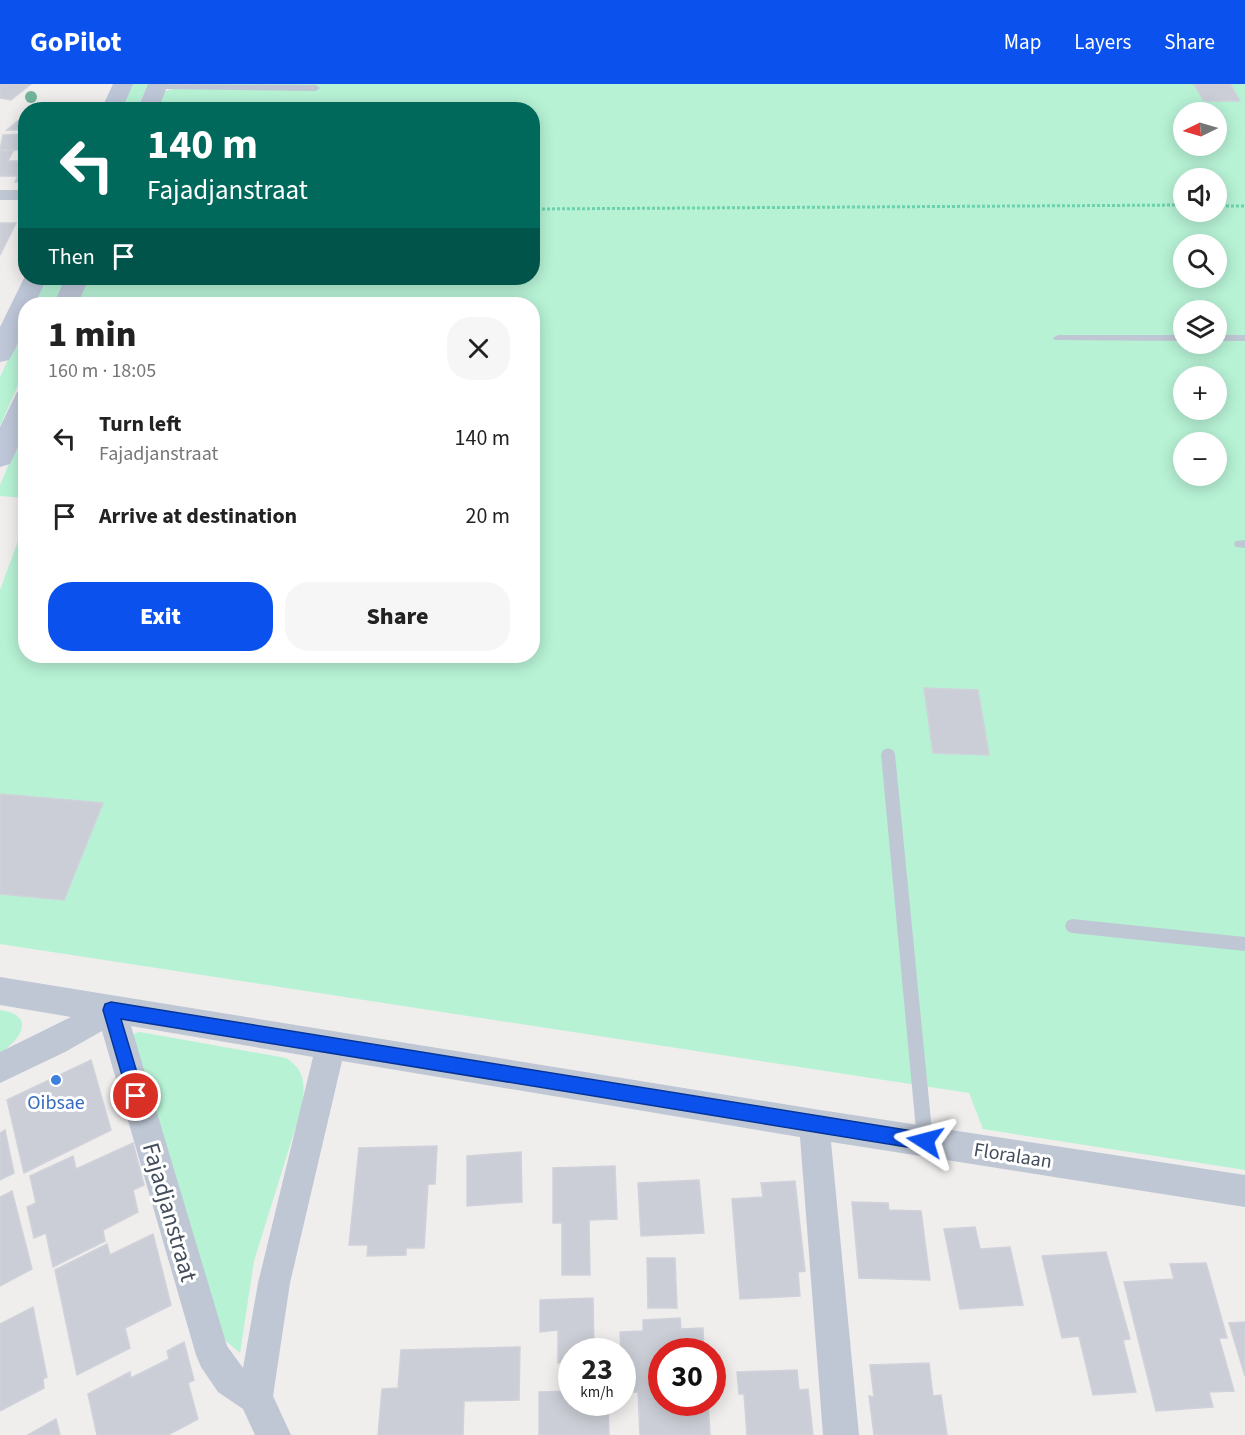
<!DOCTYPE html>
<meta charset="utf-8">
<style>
body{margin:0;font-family:"Source Sans 3",sans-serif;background:#f6f6f6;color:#222;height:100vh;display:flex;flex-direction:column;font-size:22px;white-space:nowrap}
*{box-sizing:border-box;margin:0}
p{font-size:20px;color:#767676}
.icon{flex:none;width:33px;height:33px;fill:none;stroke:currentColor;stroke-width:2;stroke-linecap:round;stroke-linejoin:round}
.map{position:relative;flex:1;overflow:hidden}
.sheet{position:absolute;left:18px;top:213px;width:522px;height:366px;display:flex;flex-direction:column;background:#fff;border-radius:24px;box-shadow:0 3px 15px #0003}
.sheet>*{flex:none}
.guide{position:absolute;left:18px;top:18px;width:522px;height:183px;border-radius:24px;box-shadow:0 3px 15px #0003;background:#00695c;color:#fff;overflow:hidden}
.needle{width:39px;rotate:265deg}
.fabs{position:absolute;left:1173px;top:18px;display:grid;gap:12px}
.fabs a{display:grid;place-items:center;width:54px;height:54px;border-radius:50%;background:#fff;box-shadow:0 3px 15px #0003;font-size:30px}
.speed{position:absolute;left:558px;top:1254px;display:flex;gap:12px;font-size:30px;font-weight:700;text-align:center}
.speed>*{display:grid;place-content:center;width:78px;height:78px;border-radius:50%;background:#fff;box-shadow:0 3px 15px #0003;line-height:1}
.speed small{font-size:15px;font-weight:400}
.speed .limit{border:9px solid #d22;background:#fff;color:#111}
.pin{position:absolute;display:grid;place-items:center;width:51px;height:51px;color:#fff;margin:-26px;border:3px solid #fff;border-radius:50%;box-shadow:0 2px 6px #0007}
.me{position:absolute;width:66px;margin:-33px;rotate:279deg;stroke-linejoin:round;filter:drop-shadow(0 0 4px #0008)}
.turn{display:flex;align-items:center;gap:21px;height:126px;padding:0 30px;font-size:27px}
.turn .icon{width:78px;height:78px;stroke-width:2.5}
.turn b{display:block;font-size:42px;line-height:51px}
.then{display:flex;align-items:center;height:57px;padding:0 30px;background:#0003;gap:12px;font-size:22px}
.round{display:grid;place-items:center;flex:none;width:63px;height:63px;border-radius:24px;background:#f6f6f6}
.summary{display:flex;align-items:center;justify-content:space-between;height:102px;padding:0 30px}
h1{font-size:36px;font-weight:800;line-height:45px}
.button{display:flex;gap:12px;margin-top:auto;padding:12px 30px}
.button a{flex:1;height:69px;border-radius:24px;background:#0a51ed;color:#fff;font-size:24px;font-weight:800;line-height:69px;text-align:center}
.button a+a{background:#f6f6f6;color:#222}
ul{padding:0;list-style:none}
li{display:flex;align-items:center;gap:18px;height:78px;padding:0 30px}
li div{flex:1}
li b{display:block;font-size:22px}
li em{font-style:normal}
header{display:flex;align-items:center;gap:36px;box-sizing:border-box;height:84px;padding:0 30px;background:#0a51ed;color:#fff}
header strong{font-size:28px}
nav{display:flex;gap:33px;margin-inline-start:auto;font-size:21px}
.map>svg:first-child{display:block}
</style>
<header>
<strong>GoPilot</strong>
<nav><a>Map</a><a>Layers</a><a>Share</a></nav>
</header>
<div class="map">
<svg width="1245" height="1351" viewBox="0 0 1245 1351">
<rect width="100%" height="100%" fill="#f0eded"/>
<!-- green -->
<g fill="#b7f2d5" fill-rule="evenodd">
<polygon points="131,0 148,0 137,25 120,26"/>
<path d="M191,0H1245V1086L983,1045L969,1009L0,860V506L25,438L26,572H532V220H78L89,194H532V26L156,25L163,8L177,4H189ZM1184,28H1216V62H1184ZM1184,94H1216V128H1184ZM1184,160H1216V194H1184ZM1184,226H1216V260H1184ZM1184,292H1216V326H1184ZM1184,358H1216V392H1184Z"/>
<polygon points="47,194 67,194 55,220 35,220"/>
<polygon points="25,240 25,285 0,342 0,293"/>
<polygon points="25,342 25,414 0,412 0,401"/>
<path d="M0,926C36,931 22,955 0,969Z"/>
<path d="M140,948L286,974C307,987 305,1004 301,1026L254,1177L240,1269L220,1252L132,950Z"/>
</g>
<!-- building -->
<g fill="#cbced6" stroke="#d0d2da" stroke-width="1.5">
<polygon points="0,0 31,0 11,16 0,14"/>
<polygon points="1194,0 1230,0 1240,17 1204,17"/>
<polygon points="26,30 26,46 7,46"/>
<polygon points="26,50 26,72 20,72 23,66 0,66 3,51"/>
<polygon points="0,67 13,67 8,77 26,77 26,98 15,98 18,92 0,92"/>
<polygon points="0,139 16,139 0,171"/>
<polygon points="924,604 978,606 989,671 933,669"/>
<polygon points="0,710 103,719 64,816 0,810"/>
<polygon points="91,976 111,1046 24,1089 7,1016"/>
<polygon points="5,1046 14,1089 0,1096 0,1049"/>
<polygon points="133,1059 144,1101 133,1106 138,1128 103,1146 105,1157 53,1183 46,1149 34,1154 27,1123 36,1119 30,1092 73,1072 76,1085"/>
<polygon points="437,1062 435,1100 428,1100 424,1164 406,1164 406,1171 367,1172 368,1161 349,1161 359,1064"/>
<polygon points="521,1068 522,1118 467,1122 467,1072"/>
<polygon points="615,1082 617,1135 589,1136 590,1191 562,1191 562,1139 553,1139 553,1084"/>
<polygon points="699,1096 704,1149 641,1152 638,1099"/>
<polygon points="795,1097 805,1187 798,1188 800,1212 740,1215 732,1115 763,1113 761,1099"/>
<polygon points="12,1107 32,1185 0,1202 0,1113"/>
<polygon points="852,1118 888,1119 889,1126 921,1127 930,1196 859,1194"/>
<polygon points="975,1143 980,1165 1010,1163 1023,1221 960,1225 944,1145"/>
<polygon points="153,1150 171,1221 125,1244 130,1264 77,1291 55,1186 107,1160 110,1171"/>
<polygon points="1106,1168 1130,1255 1123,1256 1136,1308 1093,1311 1079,1252 1062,1254 1042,1172"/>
<polygon points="647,1174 675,1174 677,1224 648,1224"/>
<polygon points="1206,1179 1227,1254 1219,1254 1234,1307 1209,1308 1213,1323 1156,1327 1124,1198 1174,1195 1170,1180"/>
<polygon points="593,1214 594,1268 572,1268 572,1278 558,1279 558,1246 540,1248 540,1216"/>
<polygon points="33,1223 47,1293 43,1295 44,1304 0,1327 0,1240"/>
<polygon points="680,1234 681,1245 703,1244 704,1268 662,1268 662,1318 708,1318 710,1351 640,1351 638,1308 633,1308 632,1296 622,1296 620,1248 643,1247 643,1236"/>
<polygon points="1245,1238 1245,1292 1229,1239"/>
<polygon points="184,1258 194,1296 188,1299 198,1335 168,1351 97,1351 88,1310 130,1288 131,1294 169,1275 167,1267"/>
<polygon points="520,1263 519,1316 464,1317 463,1351 378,1351 382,1305 398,1304 401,1266"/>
<polygon points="929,1279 933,1312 941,1311 947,1351 874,1351 869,1312 874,1313 870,1281"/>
<polygon points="797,1286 799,1306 808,1305 813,1351 747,1351 744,1310 739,1310 737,1288"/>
<polygon points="572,1307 572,1318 608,1318 609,1351 539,1351 539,1308"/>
<polygon points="56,1335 60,1351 28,1351"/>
</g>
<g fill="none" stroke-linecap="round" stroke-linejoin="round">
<!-- path -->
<g stroke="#6cd3ad" stroke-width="3" stroke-dasharray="3 2" stroke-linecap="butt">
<polyline points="1216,122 1245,122"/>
<polyline points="532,125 1184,121"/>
</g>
<!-- lane -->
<g fill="#bfc7d4" fill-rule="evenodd">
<polygon points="155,0 316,1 320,4 316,7 157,5 153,2"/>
<polygon points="1058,251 1184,251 1184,257 1054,256 1053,254"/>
<rect x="1216" y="251" width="29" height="6"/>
<polygon points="1245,456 1245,464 1236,463 1234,460 1236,457"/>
<polygon points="888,664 893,666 895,670 933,1057 931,1063 925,1065 919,1063 917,1057 881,670 883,666"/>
<polygon points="1072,835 1245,853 1245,867 1072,849 1067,847 1065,842 1067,837"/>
</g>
<!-- street -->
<g fill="#bfc7d4" fill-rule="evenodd">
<rect x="0" y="106" width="26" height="10"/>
<path d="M0,893L814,1025L1245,1091V1123L831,1058L859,1351H823L800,1053L342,977L290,1199L273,1312L291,1351H255L243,1325L218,1308L201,1283L196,1271L102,947L65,968L0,999V968L71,933L0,921ZM131,942L313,973L258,1199L243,1284L227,1262Z"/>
</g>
<!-- secondary -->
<g fill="#bec7d8" fill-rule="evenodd">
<polygon points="113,0 133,0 122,26 101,26"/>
<polygon points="148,0 168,0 158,26 137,26"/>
<path d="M26,190V194H47L35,220H26C26,242 20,258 9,276L0,278V243Z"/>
<polygon points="65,194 89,194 78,220 54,220"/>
<polygon points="26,305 26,346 10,380 0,383 0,343 17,308"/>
</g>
</g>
<!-- trees -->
<circle fill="#74b39b" cx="31" cy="13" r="6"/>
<!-- route -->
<polygon fill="#0a51ed" stroke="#06359a" stroke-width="1.5" points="111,918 925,1049 930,1051 933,1057 930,1063 925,1066 121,935 144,1012 142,1018 136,1020 130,1018 128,1012 103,926 105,920"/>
<!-- markers -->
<circle fill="#3f7fe0" stroke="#fff" stroke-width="2" cx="56" cy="996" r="6"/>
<g text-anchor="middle" stroke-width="6" stroke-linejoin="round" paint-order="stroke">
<!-- shop labels -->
<g font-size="20" fill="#366cbe" stroke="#fff">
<text x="56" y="1025">Oibsae</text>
</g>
<!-- street labels -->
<g font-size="20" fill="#444e5c" stroke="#fff">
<text transform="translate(1013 1071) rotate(9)" y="7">Floralaan</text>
</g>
<!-- near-street labels -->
<g font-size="24" fill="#444e5c" stroke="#fff">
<text transform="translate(170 1128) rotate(74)" y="8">Fajadjanstraat</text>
</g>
</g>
</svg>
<div class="fabs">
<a><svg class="needle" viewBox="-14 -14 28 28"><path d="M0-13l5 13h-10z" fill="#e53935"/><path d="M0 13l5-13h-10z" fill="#767676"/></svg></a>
<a><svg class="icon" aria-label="sound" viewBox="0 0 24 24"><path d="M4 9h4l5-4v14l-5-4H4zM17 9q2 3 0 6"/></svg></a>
<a><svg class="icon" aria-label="search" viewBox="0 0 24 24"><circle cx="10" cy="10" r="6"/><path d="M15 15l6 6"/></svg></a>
<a><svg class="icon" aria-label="layers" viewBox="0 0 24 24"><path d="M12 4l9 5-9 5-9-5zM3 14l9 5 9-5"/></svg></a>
<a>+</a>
<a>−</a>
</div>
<div class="speed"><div>23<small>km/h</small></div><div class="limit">30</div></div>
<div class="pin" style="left:136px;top:1012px;background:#d93025"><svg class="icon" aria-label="arrive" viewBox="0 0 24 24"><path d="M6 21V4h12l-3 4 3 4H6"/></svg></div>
<svg class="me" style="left:925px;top:1057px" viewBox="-20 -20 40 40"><path d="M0-17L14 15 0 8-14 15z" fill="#0a51ed" stroke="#fff" stroke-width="4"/></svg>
<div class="guide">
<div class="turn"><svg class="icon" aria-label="left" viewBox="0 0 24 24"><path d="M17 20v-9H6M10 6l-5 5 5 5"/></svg><div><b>140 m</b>Fajadjanstraat</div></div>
<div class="then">Then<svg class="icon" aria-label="arrive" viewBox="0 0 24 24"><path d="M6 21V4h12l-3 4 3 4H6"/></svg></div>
</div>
<section class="sheet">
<div class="summary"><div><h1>1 min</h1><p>160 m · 18:05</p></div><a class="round"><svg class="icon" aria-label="close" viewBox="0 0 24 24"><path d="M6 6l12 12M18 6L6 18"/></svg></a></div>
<ul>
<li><svg class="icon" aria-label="left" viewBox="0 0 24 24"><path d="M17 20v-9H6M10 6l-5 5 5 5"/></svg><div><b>Turn left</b><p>Fajadjanstraat</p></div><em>140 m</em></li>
<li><svg class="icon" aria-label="arrive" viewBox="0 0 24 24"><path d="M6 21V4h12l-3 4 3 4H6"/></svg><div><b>Arrive at destination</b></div><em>20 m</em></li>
</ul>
<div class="button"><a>Exit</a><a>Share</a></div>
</section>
</div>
